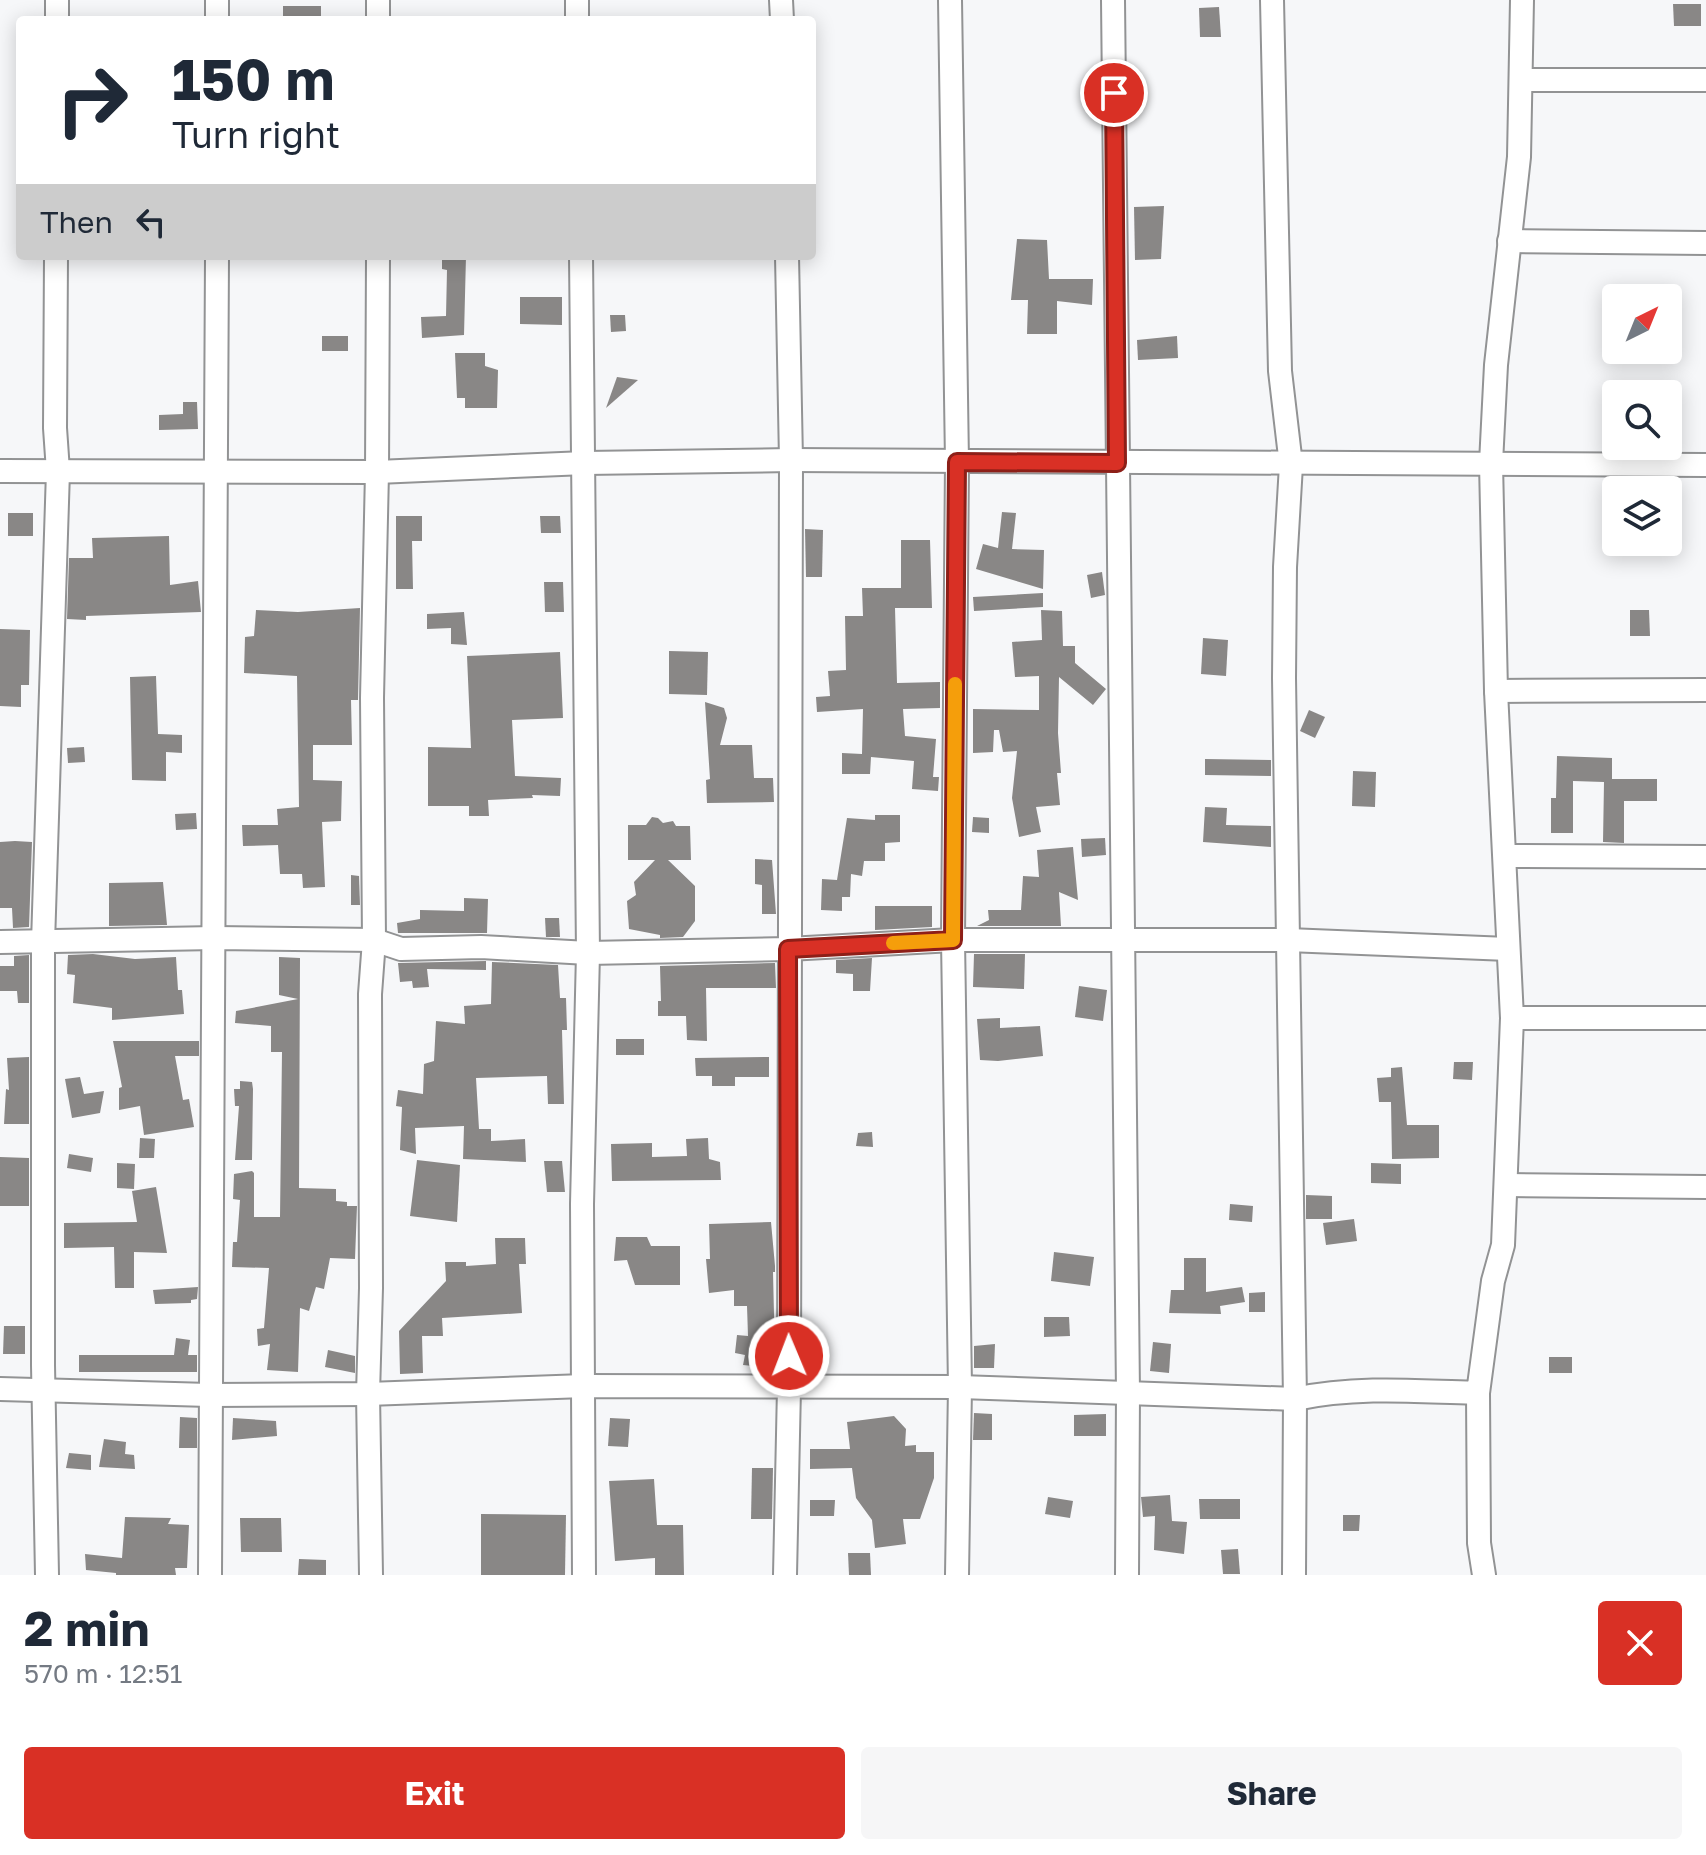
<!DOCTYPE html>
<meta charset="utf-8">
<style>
body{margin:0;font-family:"Golos Text",sans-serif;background:#f6f6f7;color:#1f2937;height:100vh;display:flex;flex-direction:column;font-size:30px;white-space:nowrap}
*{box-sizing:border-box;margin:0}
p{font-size:26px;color:#747a83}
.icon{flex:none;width:44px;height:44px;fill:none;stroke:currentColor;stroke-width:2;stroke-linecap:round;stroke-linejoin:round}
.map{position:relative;height:1575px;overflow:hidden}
.details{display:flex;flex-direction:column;background:#fff;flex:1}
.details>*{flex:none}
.hud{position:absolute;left:16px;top:16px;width:800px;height:244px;border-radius:8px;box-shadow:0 4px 20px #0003;background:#fff;color:#1f2937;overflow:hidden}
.needle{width:52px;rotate:43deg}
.tools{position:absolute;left:1602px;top:284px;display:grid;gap:16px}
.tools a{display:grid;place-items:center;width:80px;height:80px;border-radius:8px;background:#fff;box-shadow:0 4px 20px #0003;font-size:40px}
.pin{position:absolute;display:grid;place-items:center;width:68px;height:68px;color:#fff;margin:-34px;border:4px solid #fff;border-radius:50%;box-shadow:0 2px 8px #0007}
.me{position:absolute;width:88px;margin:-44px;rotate:359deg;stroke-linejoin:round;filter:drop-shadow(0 0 6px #0008)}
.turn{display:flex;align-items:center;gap:28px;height:168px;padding:0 24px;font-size:36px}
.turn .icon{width:104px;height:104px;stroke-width:2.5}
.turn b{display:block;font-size:56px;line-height:68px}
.then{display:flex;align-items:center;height:76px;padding:0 24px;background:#0003;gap:16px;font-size:30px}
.round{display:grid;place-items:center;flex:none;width:84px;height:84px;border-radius:8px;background:#f6f6f7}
.head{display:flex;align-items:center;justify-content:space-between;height:136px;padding:0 24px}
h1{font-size:48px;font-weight:700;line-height:60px}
.button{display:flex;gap:16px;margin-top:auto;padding:16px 24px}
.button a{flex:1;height:92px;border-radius:8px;background:#d93025;color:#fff;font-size:32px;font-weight:700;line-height:92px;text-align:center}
.button a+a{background:#f6f6f7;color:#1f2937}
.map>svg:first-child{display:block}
</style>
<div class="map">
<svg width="1706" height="1575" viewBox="0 0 1706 1575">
<rect width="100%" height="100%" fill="#f6f7f9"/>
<!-- building -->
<g fill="#898786">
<polygon points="1673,4 1701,4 1701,26 1674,26"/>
<rect x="283" y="6" width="38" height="14"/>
<polygon points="1219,7 1221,37 1200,37 1199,8"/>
<polygon points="1164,206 1161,259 1135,260 1134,207"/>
<polygon points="1017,239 1047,240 1049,279 1093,279 1092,305 1057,301 1057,334 1027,334 1028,300 1011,300"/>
<polygon points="442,256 466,256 464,335 422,338 421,317 446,316 447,270 442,269"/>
<polygon points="520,297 562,297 562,325 520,324"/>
<polygon points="610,315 625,315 626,331 611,332"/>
<rect x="322" y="336" width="26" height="15"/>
<polygon points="1177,336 1178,358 1138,360 1137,340"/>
<polygon points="455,353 485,353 485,366 498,370 497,408 465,408 465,398 457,398"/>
<polygon points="617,377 638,380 606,408"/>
<polygon points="183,402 197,402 198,429 159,430 159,415 183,414"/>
<polygon points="1002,512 1016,513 1012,549 1044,550 1043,589 976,569 983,544 998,548"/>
<rect x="8" y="513" width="25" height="23"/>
<polygon points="396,516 422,516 422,541 412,541 413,589 396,589"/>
<polygon points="540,516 560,516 561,533 541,533"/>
<polygon points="805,529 823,530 822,577 806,577"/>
<polygon points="169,536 170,585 198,581 201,612 86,616 86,620 67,619 69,558 93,558 92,538"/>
<polygon points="901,540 930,540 932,608 895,608 897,683 940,682 940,708 903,709 905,736 936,739 933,777 939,777 938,791 912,789 914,761 871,757 870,774 842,774 842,753 862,754 863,709 817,712 816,697 830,696 828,671 846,670 845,616 863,616 862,588 901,588"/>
<polygon points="1102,572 1105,595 1091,598 1087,575"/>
<polygon points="544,582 563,582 564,612 545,612"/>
<polygon points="1043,593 1043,607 974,611 973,597"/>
<polygon points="360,608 358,700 351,700 352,745 313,745 313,780 342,781 341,821 322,822 325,887 303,888 302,874 280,874 278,845 243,846 242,825 278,825 277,809 299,807 297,676 244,673 245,637 254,636 256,610 298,612"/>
<polygon points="1041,610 1062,611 1063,646 1075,646 1075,663 1106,689 1093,705 1059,677 1058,733 1061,773 1057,773 1060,805 1036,807 1041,832 1019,837 1012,798 1017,751 1003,752 999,730 994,730 993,752 973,753 973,709 1039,710 1039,676 1015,677 1012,642 1042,640"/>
<polygon points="1630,610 1649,610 1650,636 1630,636"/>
<polygon points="464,612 467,645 451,644 451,628 427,629 427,614"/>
<polygon points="0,629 30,630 29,685 21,685 21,707 0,706"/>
<polygon points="1203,638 1228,640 1226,676 1201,674"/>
<polygon points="669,651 708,652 707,695 669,694"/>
<polygon points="560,652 563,718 512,720 515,776 561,778 560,796 532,795 533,798 488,800 489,816 469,816 469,806 428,806 428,747 471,748 467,656"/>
<polygon points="156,676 158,734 182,735 182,753 166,752 166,781 132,780 130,677"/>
<polygon points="705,702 724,708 727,718 720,745 752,745 754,778 773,778 774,802 707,803 706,780 710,779"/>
<polygon points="1309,710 1325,717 1315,738 1300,731"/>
<polygon points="84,747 85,762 68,763 67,748"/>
<polygon points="1557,756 1612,758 1612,779 1657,779 1657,801 1624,801 1624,843 1603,842 1604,782 1573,781 1573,833 1551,833 1551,798 1556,798"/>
<polygon points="1205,759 1271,760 1271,776 1205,775"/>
<polygon points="1353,771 1376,772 1375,807 1352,806"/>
<polygon points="1205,807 1227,808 1226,825 1271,826 1271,847 1203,842"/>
<polygon points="196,813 197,829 176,830 175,814"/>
<polygon points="875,815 900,815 900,842 885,843 885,861 864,861 862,876 851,874 850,897 842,897 842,911 821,910 822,879 837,880 847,818 875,820"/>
<polygon points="652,817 658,818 663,823 673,821 676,826 690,826 691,860 668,860 695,886 695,921 683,937 660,938 660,935 629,929 627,901 636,895 634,882 655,860 628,860 628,825 646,825"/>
<polygon points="973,817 989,818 989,833 972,832"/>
<polygon points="1105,838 1106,855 1082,857 1081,839"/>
<polygon points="15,841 32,842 29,927 13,928 12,908 0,908 0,842"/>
<polygon points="1073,847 1078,900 1059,892 1061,926 977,926 989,920 988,910 1021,910 1023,876 1039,877 1037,850"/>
<polygon points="755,859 772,860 776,914 762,914 762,885 755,884"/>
<polygon points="351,875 359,876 360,905 351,905"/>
<polygon points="163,882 167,925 109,926 109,883"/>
<polygon points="464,898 488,899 487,933 398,933 397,923 420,919 420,910 464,911"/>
<polygon points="875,906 932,906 932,927 875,930"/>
<polygon points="545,918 559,918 560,937 546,937"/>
<polygon points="93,954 135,959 176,957 178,990 182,990 184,1014 112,1020 112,1008 73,1003 75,975 67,974 68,955"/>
<polygon points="974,954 1025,954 1024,989 973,987"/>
<polygon points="29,955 29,1003 18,1003 17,991 0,991 0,966 14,966 14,956"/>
<polygon points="279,957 300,958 299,1188 336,1189 336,1201 347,1202 347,1206 357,1206 355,1259 330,1258 324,1289 316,1287 309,1311 300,1308 298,1372 267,1370 270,1344 258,1346 257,1329 264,1328 269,1268 232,1267 233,1242 237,1242 240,1200 233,1199 234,1174 252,1171 254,1173 254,1217 280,1217 282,1052 271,1052 271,1026 235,1023 236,1011 298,999 279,995"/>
<polygon points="872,958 870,991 853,991 853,974 836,973 836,960"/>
<polygon points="486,961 486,970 427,969 429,987 413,988 412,981 400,982 398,963"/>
<polygon points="492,962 558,965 560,998 566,998 567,1030 562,1030 564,1104 548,1104 547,1076 476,1078 479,1129 491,1129 491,1141 525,1139 526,1162 463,1159 464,1126 415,1128 416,1154 400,1150 402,1107 396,1106 398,1090 423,1094 424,1064 434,1061 436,1021 465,1024 464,1006 491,1004"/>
<polygon points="775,963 776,988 706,988 707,1041 687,1040 686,1016 658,1016 658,1001 661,1001 660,966"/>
<polygon points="1079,986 1107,990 1103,1021 1075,1017"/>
<polygon points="1000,1018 1000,1028 1040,1026 1043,1056 998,1061 980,1060 977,1019"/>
<rect x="616" y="1039" width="28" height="16"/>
<polygon points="113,1041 199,1041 199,1056 175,1056 183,1100 189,1099 194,1127 144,1135 140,1106 119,1110 119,1088 122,1087"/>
<polygon points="29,1057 29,1124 4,1124 6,1089 9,1090 7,1058"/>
<polygon points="769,1057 769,1077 735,1077 735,1086 712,1086 712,1076 696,1076 695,1058"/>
<polygon points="1454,1062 1473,1062 1472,1080 1453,1079"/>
<polygon points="1402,1067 1407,1125 1439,1125 1439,1158 1392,1159 1391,1102 1379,1102 1377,1078 1391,1077 1391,1068"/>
<polygon points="80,1077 84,1094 104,1091 100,1113 72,1118 65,1079"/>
<polygon points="240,1081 252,1082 253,1089 252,1160 235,1160 239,1106 235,1106 234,1089 240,1089"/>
<polygon points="872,1132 873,1147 856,1146 858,1133"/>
<polygon points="140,1138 155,1139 154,1158 139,1158"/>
<polygon points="708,1138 709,1159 720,1162 721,1180 612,1181 611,1144 652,1143 652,1157 687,1156 686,1139"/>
<polygon points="69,1154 93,1158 91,1172 67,1168"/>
<polygon points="0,1157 29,1158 29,1206 0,1206"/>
<polygon points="417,1160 460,1165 457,1222 410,1216"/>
<polygon points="544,1161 562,1161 565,1192 547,1192"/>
<polygon points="117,1163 135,1164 134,1189 117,1188"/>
<polygon points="1371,1163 1401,1164 1401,1184 1371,1183"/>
<polygon points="156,1187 167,1253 134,1252 134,1288 115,1288 114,1247 64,1248 64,1223 137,1222 132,1191"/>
<polygon points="1306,1195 1332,1196 1332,1219 1306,1219"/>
<polygon points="1230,1204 1253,1206 1252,1222 1229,1220"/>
<polygon points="1354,1219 1357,1241 1326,1245 1323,1223"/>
<polygon points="771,1222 775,1266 775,1272 773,1272 775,1358 763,1367 743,1365 745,1355 735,1353 737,1335 748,1336 747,1306 734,1306 734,1290 709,1293 706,1259 710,1259 709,1224"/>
<polygon points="616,1237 647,1237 651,1246 680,1246 680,1285 635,1285 627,1260 614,1261"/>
<polygon points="495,1238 525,1238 526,1264 519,1264 522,1313 442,1318 443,1336 422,1336 423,1373 400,1374 399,1331 446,1281 445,1262 466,1262 466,1266 496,1264"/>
<polygon points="1054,1252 1094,1257 1090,1286 1051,1281"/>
<polygon points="1184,1258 1206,1258 1206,1292 1242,1287 1245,1302 1220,1306 1221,1314 1169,1313 1171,1290 1184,1290"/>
<polygon points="198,1287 197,1299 191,1300 191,1303 155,1304 153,1290"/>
<polygon points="1265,1292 1265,1312 1249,1312 1249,1293"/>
<polygon points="1044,1317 1069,1317 1070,1336 1044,1337"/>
<polygon points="4,1326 25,1326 25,1354 3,1354"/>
<polygon points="176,1338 190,1340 188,1355 197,1355 197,1372 79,1372 79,1355 174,1355"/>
<polygon points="1153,1342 1171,1344 1169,1373 1150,1371"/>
<polygon points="995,1344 994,1368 974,1368 974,1346"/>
<polygon points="328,1350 355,1356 355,1373 325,1367"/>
<rect x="1549" y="1357" width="23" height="16"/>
<polygon points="974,1413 992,1414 992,1440 973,1440"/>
<polygon points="1106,1414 1106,1436 1074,1436 1074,1415"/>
<polygon points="894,1416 906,1429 905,1446 916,1445 916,1452 934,1452 934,1478 920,1519 903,1519 906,1544 875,1548 872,1520 856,1498 852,1468 810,1469 810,1449 850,1449 847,1422"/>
<polygon points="180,1417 197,1418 197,1448 179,1448"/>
<polygon points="233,1418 276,1421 277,1436 232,1440"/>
<polygon points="610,1418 630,1419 628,1447 608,1446"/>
<polygon points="104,1439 126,1442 125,1454 134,1455 135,1469 99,1467"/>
<polygon points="69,1453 91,1455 91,1470 66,1468"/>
<polygon points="752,1468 773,1468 772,1519 751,1519"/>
<polygon points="654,1479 657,1525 683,1525 684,1575 655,1575 655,1558 615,1561 609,1481"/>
<polygon points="1170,1495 1172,1521 1187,1522 1184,1554 1154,1550 1155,1516 1143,1517 1141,1497"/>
<polygon points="1048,1497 1073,1501 1070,1518 1045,1514"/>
<polygon points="1199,1499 1240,1499 1240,1519 1200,1519"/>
<polygon points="810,1500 835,1500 834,1516 810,1516"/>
<polygon points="481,1514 566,1515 565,1575 481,1575"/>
<polygon points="1343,1515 1360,1515 1359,1531 1343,1531"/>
<polygon points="125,1517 171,1518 168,1524 189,1525 187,1568 175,1568 176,1575 116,1575 116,1573 86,1570 85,1554 122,1558"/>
<polygon points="240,1518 281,1518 282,1552 241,1552"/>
<polygon points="1238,1549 1240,1574 1223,1574 1221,1550"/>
<polygon points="848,1553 870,1553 871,1575 849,1575"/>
<polygon points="299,1559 326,1560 326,1575 298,1575"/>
</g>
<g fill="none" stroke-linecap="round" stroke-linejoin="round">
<defs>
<g id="minor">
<polyline points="577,0 577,20"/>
<polyline points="781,0 782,20"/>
<polyline points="950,0 957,462 953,940 960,1387 957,1575"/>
<polyline points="1113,0 1128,1393 1127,1575"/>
<polyline points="1272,0 1280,371 1291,465 1285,567 1284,678 1295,1399 1294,1575"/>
<polyline points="57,20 57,0"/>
<polyline points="217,20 217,0"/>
<polyline points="378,20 378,0"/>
<polyline points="1521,80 1706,80"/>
<polyline points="1509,241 1706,243"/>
<polyline points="581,256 588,953 582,1204 584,1575"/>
<polyline points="0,471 377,472 585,463 791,460 1706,465"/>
<polyline points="1496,691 1706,690"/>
<polyline points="1506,856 1706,857"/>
<polyline points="0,942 215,938 374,940 401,949 481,947 588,953 788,949 953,940 1288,940 1508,949"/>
<polyline points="1512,1018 1706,1018"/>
<polyline points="1507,1185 1706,1187"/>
<path d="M0,1389L209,1395L368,1394L584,1386L960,1387L1295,1399C1356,1386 1416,1391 1478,1393L1493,1281L1503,1245L1512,1018L1496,691L1491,463L1496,365L1519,157L1522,0"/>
<polyline points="1478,1393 1479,1543 1484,1575"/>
<polyline points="47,1575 43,1365 43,943 58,471 55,428 56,256"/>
<polyline points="210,1575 217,256"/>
<polyline points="371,1575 368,1394 371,1288 370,994 374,940 372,698 377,472 378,256"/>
<polyline points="785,1575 789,1388 791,460 787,256"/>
</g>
</defs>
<!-- minor casing -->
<use href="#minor" stroke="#929394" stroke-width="26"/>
<!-- minor -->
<use href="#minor" stroke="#fff" stroke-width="22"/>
</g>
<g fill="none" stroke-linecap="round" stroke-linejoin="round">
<defs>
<polyline id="route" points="789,1356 788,949 953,940 957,462 1117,463 1114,93"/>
</defs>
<!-- route casing -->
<use href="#route" stroke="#8d1f18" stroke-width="20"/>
<!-- route -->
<use href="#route" stroke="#d93025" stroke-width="14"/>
<!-- slow -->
<polyline stroke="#f59e0b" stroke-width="14" points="893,943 953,940 955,684"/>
</g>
</svg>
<div class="tools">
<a><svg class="needle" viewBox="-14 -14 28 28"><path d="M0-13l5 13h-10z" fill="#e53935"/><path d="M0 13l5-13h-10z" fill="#747a83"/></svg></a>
<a><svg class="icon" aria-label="search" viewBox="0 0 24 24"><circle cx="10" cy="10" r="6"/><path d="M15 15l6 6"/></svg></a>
<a><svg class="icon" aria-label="layers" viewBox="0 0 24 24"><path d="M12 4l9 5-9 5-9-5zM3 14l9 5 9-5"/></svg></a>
</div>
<div class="pin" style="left:1114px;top:93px;background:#d93025"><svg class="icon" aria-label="arrive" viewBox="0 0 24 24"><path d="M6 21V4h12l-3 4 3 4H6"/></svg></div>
<svg class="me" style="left:789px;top:1356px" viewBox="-20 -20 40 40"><circle r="17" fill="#d93025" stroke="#fff" stroke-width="3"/><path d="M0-11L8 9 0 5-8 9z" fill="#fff"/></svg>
<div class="hud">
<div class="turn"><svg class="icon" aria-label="right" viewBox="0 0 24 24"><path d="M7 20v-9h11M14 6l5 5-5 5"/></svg><div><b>150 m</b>Turn right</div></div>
<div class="then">Then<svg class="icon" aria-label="left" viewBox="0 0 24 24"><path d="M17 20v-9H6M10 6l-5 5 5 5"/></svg></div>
</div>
</div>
<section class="details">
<div class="head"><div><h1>2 min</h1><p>570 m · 12:51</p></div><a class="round" style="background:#d93025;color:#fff"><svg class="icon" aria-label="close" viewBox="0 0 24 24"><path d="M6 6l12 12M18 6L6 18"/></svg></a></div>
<div class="button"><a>Exit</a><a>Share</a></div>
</section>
